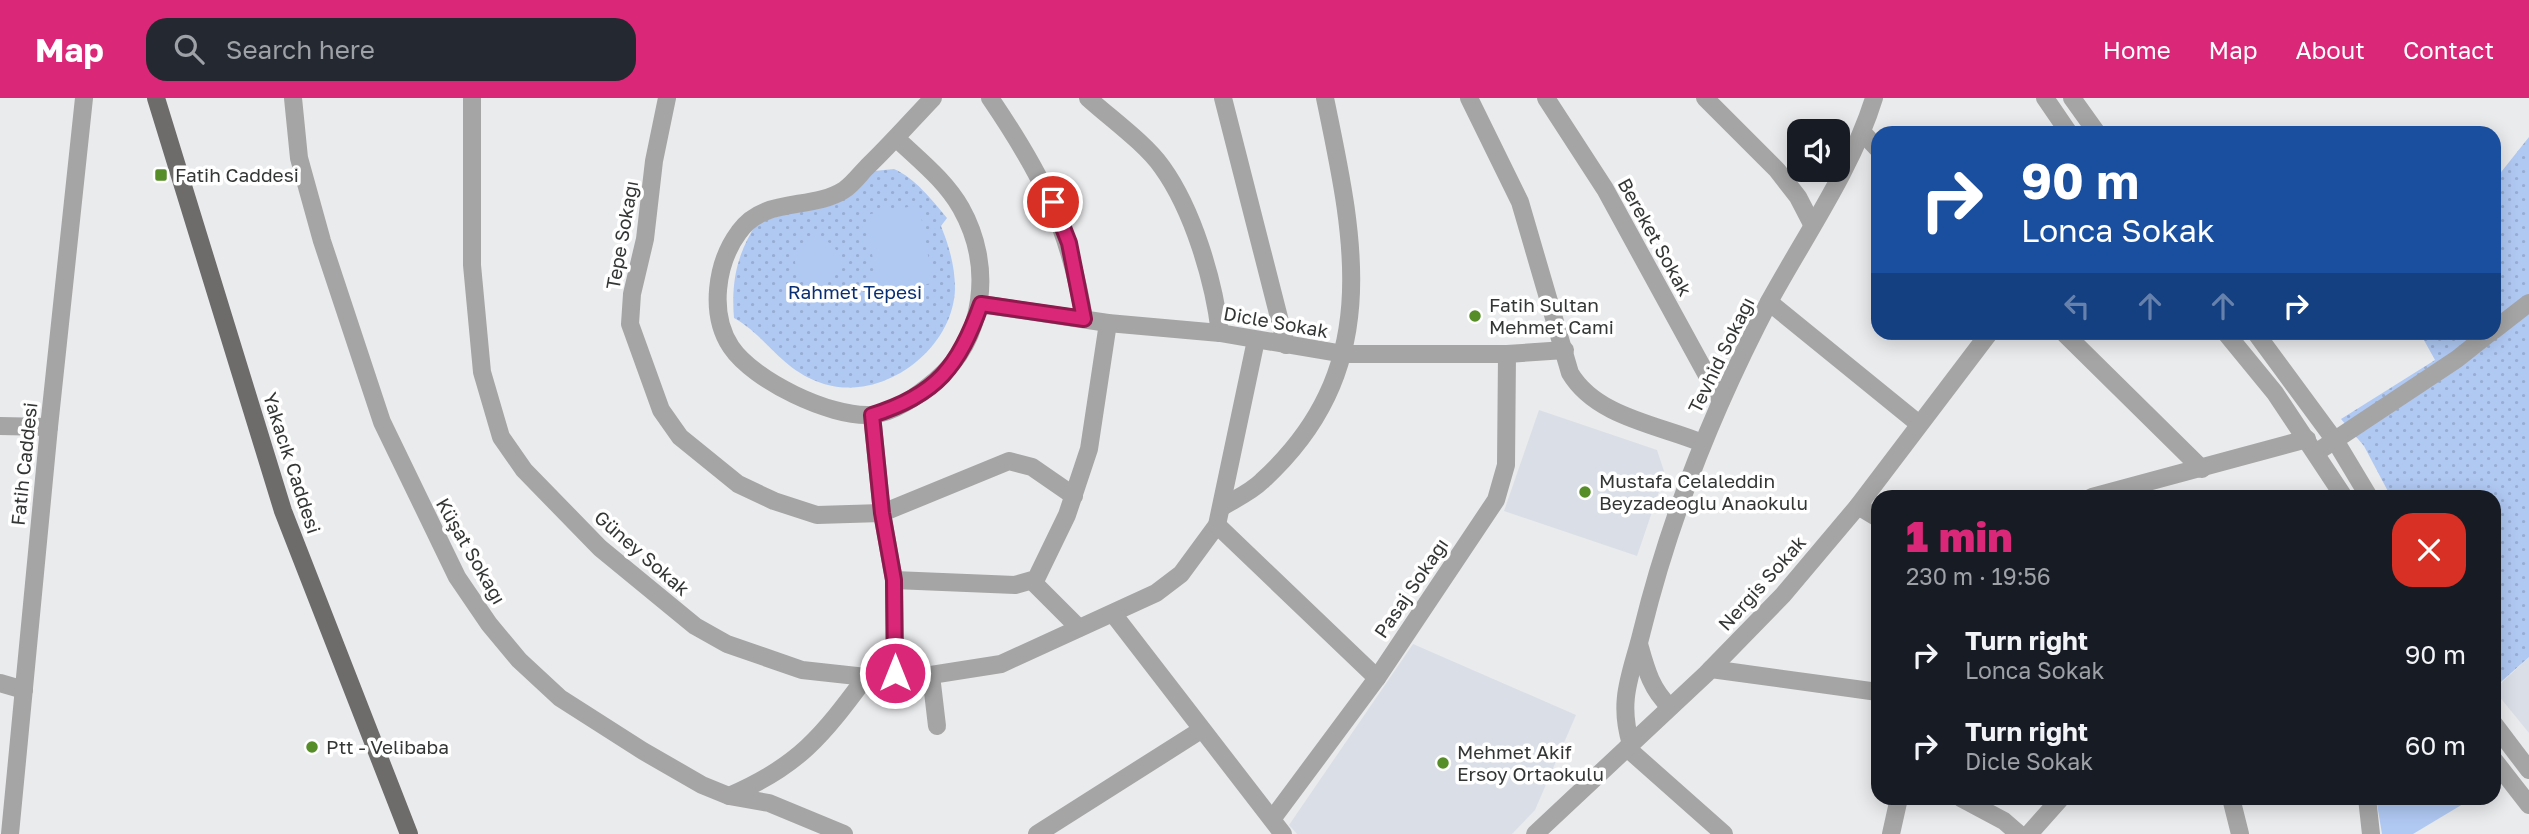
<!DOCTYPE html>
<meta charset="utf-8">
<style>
body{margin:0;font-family:"Golos Text",sans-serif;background:#242831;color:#f1f3f6;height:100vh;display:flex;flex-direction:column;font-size:26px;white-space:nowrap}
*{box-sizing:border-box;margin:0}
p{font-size:23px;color:#9ea1a6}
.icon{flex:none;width:38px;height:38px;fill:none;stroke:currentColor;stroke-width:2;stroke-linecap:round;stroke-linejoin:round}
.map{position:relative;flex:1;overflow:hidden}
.sheet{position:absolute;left:1871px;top:392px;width:630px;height:315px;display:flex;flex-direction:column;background:#171b24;border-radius:21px;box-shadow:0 4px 18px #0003}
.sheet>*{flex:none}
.banner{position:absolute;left:1871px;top:28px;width:630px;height:214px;border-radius:21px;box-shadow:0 4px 18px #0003;background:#1a4fa0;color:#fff;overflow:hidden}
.fabs{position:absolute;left:1787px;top:21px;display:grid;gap:14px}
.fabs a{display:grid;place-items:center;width:63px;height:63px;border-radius:14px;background:#171b24;box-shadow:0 4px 18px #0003;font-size:35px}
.pin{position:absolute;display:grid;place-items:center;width:60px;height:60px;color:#fff;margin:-30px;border:4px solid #fff;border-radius:50%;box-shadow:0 2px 7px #0007}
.me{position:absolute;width:77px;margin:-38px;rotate:0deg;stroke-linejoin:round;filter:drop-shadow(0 0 5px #0008)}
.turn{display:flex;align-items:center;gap:24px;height:147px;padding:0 35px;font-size:32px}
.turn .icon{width:91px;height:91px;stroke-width:2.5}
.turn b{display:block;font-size:49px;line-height:60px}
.lanes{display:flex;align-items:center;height:66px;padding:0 35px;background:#0003;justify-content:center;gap:35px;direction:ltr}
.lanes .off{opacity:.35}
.round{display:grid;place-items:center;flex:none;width:74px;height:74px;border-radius:21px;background:#242831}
.overview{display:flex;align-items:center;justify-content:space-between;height:119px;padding:0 35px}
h1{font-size:42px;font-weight:800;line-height:52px;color:#db2777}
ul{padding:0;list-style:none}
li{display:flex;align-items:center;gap:21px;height:91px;padding:0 35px}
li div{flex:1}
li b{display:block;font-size:26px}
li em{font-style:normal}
header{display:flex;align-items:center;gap:42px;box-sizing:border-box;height:98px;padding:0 35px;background:#db2777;color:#fff}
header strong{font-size:33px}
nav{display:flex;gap:38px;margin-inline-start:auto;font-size:24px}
.search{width:490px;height:63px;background:#242831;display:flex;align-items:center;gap:18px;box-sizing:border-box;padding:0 24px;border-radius:21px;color:#9ea1a6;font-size:26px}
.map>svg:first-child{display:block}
</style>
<header>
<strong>Map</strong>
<div class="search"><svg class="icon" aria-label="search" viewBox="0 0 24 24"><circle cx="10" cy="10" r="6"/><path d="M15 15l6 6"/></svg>Search here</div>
<nav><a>Home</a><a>Map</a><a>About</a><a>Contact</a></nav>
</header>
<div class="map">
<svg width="2529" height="736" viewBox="0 0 2529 736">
<defs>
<pattern id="grass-dots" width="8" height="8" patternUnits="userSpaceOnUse" patternTransform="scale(1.75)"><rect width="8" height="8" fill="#b0c9f3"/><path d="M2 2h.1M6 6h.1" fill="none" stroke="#98add1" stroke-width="1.8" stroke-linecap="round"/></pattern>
</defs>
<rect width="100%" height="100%" fill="#eaebed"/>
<!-- built -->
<g fill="#dadfe7">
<polygon points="1539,312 1657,352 1665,376 1637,458 1504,413"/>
<polygon points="1413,546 1576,617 1535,712 1512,736 1297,736 1289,727"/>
<polygon points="2529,559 2529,635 2494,592"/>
</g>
<!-- grass -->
<g fill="url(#grass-dots)">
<polygon points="2529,39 2529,559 2494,590 2494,399 2391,399 2364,348 2341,321 2435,262 2420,235 2494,234 2494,83"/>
<path d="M894,71C915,80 932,102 947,120L941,128C949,148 955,168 955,191C953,252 883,304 824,286C780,272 768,239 734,220C731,184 737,155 757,125L792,114L874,73Z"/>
</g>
<!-- pitch -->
<g fill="#b0c9f3">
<polygon points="919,107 933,185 879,194 865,117"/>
<circle cx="817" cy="163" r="22"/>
<polygon points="2376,700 2473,700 2413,736 2382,736"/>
</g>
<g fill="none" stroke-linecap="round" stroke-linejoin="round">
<!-- minor -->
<g stroke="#a6a5a5" stroke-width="18">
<polyline points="293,0 299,60 322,143 382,324 457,479 489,526 519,562 560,600 643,653 702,687 729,698 769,705 844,736"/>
<polyline points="472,0 472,167 482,274 501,339 524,372 600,450 695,528 727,546 802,572 866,579 895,575 931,577 1001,566 1156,495 1181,476 1217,427 1256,242"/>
<polyline points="667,0 654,63 645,141 632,196 630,226 661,312 680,339 738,386 774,403 817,417 882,415 1009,363 1032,369 1074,398"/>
<path d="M990,0C1041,75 1070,131 1084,221"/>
<path d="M1088,0C1110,20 1145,45 1162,69C1193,112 1214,183 1220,235"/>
<polyline points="1223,0 1286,247"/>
<path d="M1469,0L1520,104L1570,275C1596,319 1659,327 1702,345"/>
<polyline points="1546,0 1605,91 1721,303"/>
<polyline points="1705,0 1777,72 1798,99 1812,126"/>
<polyline points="2045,0 2069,35"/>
<polyline points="2072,0 2097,35"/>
<polyline points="1863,35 1878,51"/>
<path d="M896,40C919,62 945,82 961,110C993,167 986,240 935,283C918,297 894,316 870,317C830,319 754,283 731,249C709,216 716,165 739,134C764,98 811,113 844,92C853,86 860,76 867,69C890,47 911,23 933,0"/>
<polyline points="1769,204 1919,326"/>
<polyline points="981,206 1108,225 1220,235 1344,256 1507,256 1565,252"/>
<polyline points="2494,232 2529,205"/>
<polyline points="2063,234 2202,371"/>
<polyline points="2225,234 2275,295 2344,399"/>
<polyline points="2255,234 2336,344 2369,399"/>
<polyline points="872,317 882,415 894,482 895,575"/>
<polyline points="0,328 49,329"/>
<polyline points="2317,354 2457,261 2491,234"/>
<polyline points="2092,399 2307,341"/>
<polyline points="1858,408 1878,420"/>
<path d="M1222,409C1235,401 1251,394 1262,383C1384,272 1355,144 1325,0"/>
<polyline points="1217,427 1377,580"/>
<polyline points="894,482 1015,487 1036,481 1067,417 1089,351 1108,225"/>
<polyline points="1033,484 1079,530"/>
<polyline points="1114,517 1283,736"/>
<path d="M1639,546C1646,571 1651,591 1670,609"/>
<polyline points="1711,571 1878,594"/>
<polyline points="931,577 937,628"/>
<polyline points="0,585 24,592"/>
<polyline points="2494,626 2529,672"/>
<path d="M1631,646C1617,601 1632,575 1642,533C1670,419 1716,305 1770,202C1805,138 1853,69 1874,0"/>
<polyline points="1627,650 1724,736"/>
<polyline points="2494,662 2529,707"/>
<path d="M729,698C799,668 822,638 866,579"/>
<polyline points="1961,700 2004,723 2019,736"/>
<polyline points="2231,700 2240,736"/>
<polyline points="2367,700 2371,736"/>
<polyline points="1273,720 1377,580 1496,402 1506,367 1507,256"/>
<polyline points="10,736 49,329 84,0"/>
<polyline points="1037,736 1201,632"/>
<polyline points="1535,736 1706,576 1783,497 1858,408 1990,234"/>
<polyline points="1891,736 1899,700"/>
<polyline points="2029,736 2061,700"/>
</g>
<!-- major -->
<polyline stroke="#6d6c6b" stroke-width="18" points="156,0 283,413 409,736"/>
</g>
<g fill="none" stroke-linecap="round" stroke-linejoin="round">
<defs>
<path id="route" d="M895,575L894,482L882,415L872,317C937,297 959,268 981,206L1084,221L1069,145L1053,104"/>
</defs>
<!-- route casing -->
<use href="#route" stroke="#8e194d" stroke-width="18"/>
<!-- route -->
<use href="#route" stroke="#db2777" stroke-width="12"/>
</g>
<!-- markers -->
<g fill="#568d29" stroke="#fff" stroke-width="2.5">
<rect x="154" y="70" width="14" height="14" rx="3.5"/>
<circle cx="1475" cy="218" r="7"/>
<circle cx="1585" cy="394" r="7"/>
<circle cx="312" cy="649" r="7"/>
<circle cx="1443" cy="665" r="7"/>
</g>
<g text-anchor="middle" stroke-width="7" stroke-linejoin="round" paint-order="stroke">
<!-- poi labels -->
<g font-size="19" fill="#343535" stroke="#fff" text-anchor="start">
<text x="175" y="84">Fati̇h Caddesi̇</text>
<text x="1489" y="214">Fatih Sultan<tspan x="1489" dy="22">Mehmet Cami</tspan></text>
<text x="1599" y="390">Mustafa Celaleddin<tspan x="1599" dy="22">Beyzadeoğlu Anaokulu</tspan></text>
<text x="326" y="656">Ptt - Velibaba</text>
<text x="1457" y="661">Mehmet Akif<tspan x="1457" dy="22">Ersoy Ortaokulu</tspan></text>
</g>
<!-- street labels -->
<g font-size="19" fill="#343535" stroke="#fff">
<text transform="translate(622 137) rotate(-80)" y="7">Tepe Sokağı</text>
<text transform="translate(1655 139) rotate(61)" y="7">Bereket Sokak</text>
<text transform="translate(1276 224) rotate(10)" y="7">Dicle Sokak</text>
<text transform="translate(1721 257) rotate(-64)" y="7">Tevhid Sokağı</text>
<text transform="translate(292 365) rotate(72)" y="7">Yakacık Caddesi</text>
<text transform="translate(24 366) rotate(-84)" y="7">Fatih Caddesi</text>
<text transform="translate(471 453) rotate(60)" y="7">Küşat Sokağı</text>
<text transform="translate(642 455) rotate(41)" y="7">Güney Sokak</text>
<text transform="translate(1762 485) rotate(-48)" y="7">Nergis Sokak</text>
<text transform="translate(1411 490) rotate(-56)" y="7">Pasaj Sokağı</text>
</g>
<!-- park labels -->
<g font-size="19" fill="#092f73" stroke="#fff">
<text x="855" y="201">Rahmet Tepesi</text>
</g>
</g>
</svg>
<div class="fabs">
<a><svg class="icon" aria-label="sound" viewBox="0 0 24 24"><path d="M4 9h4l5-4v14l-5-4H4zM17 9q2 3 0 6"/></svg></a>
</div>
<div class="pin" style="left:1053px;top:104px;background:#d93025"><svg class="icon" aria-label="arrive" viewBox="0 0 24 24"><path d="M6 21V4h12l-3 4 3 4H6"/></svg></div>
<svg class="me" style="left:895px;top:575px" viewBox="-20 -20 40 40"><circle r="17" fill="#db2777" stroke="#fff" stroke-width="3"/><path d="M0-11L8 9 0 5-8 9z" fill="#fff"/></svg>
<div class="banner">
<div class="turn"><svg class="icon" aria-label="right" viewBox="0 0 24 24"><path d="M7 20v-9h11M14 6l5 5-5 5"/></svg><div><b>90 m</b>Lonca Sokak</div></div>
<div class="lanes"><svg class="icon off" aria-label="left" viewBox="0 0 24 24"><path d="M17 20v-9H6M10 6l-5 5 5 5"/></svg><svg class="icon off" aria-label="ahead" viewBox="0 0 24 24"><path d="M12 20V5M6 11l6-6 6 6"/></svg><svg class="icon off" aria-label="ahead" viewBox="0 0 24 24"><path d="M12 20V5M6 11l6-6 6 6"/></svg><svg class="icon" aria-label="right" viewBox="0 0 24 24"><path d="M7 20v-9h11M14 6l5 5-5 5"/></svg></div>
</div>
<section class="sheet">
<div class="overview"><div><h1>1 min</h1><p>230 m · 19:56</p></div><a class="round" style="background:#d93025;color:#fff"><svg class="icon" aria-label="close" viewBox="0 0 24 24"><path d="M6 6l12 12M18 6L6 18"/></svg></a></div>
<ul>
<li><svg class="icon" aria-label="right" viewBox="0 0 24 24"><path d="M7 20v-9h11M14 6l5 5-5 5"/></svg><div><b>Turn right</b><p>Lonca Sokak</p></div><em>90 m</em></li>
<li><svg class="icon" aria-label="right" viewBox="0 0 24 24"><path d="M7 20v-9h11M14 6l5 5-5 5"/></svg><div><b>Turn right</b><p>Dicle Sokak</p></div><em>60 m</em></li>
</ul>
</section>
</div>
